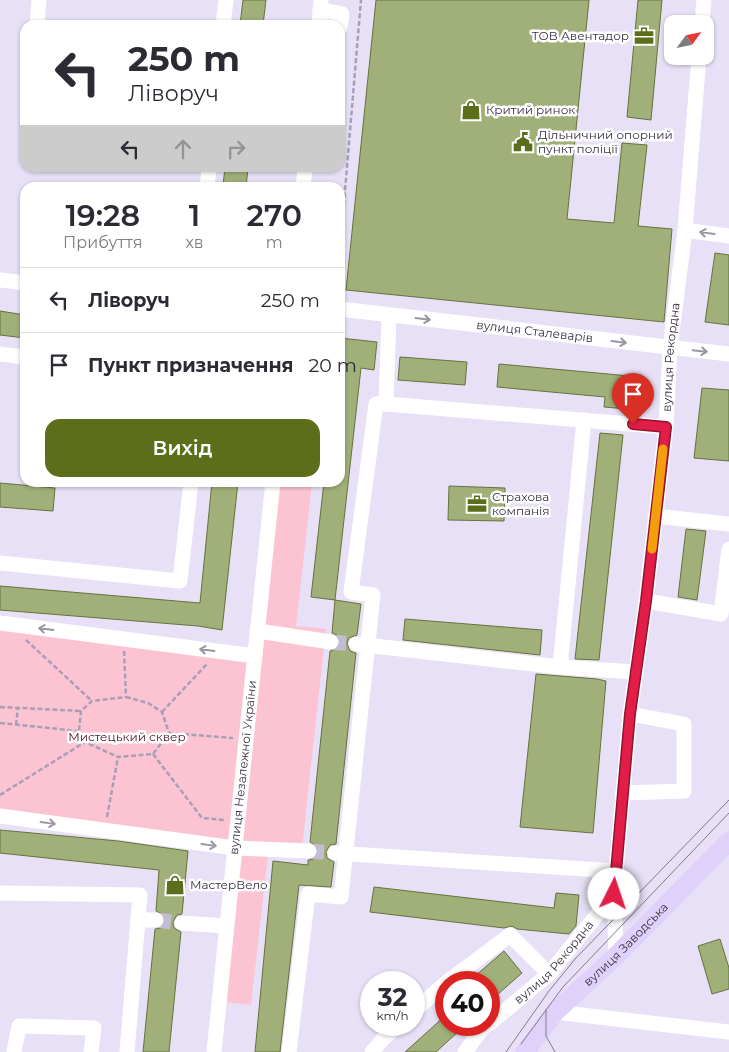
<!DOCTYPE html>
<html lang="uk">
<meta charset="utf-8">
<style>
body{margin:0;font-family:Montserrat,sans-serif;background:#f7f7f7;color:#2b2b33;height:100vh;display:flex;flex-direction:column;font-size:19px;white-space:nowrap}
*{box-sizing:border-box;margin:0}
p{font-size:16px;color:#7c7c81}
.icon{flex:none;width:28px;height:28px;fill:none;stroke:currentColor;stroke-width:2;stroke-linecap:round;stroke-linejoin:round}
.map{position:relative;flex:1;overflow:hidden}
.sheet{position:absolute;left:20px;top:182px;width:325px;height:305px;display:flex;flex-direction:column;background:#fff;border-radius:15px;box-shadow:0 1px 4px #0004}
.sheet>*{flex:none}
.hud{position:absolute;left:20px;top:20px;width:325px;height:152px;border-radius:15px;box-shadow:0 1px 4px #0004;background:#fff;color:#2b2b33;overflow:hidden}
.needle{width:32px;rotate:57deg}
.buttons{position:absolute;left:664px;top:15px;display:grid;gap:10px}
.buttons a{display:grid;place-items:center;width:50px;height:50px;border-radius:10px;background:#fff;box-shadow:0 1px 4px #0004;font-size:25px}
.speed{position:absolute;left:360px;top:971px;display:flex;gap:10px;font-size:25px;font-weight:700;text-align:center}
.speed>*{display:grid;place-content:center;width:65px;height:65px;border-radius:50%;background:#fff;box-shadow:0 1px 4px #0004;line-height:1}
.speed small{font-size:12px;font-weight:400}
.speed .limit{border:8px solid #d22;background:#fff;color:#111}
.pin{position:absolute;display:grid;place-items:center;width:42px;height:42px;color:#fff;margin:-51px -21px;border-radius:50% 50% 50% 0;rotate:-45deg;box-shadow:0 0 5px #0007}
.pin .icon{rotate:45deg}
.me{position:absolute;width:55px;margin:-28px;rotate:4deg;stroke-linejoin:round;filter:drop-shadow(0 0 4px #0008)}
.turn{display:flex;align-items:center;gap:18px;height:105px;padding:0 25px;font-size:22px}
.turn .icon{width:65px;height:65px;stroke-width:2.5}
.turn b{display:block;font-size:35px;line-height:42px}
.lanes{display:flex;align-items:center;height:48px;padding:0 25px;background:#0003;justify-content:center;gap:25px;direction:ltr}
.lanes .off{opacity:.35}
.eta{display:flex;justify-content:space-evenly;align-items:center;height:85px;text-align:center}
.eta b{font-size:30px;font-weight:600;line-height:35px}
.action{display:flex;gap:10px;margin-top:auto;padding:10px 25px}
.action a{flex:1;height:58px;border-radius:15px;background:#5d6e1b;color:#fff;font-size:20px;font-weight:600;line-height:58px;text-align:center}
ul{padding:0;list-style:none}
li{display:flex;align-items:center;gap:15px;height:65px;padding:0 25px;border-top:1px solid #e1e1e2}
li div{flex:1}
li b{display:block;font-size:19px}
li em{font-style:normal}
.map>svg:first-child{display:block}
</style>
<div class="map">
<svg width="729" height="1052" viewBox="0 0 729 1052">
<rect width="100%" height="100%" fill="#e7e0f6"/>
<!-- park -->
<g fill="#fcc4d3">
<polygon points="280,483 312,483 296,626 326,629 301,858 268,854 251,1005 224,1002"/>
<polygon points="0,623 255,656 235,848 0,817"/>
</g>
<!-- building -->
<g fill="#a0b078" stroke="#65723d">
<polygon points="243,0 266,0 263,25 240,25"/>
<polygon points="376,0 589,0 567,219 614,223 622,143 647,145 638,226 672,229 664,322 346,290"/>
<polygon points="638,0 662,0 651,120 627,117"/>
<polygon points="225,168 248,168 246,187 223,185"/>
<polygon points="715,253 729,255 729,325 705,322"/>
<polygon points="0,311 25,315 25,338 0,335"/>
<polygon points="340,338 377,342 374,370 361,368 335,600 311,597 324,482 340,482"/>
<polygon points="400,357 467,362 465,385 398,380"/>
<polygon points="499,364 630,376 627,409 604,407 605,397 497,387"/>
<polygon points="702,388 729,390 729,461 694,458"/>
<polygon points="600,433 623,435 599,660 575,659"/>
<polygon points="212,482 238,482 222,630 198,626 0,610 0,586 200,603"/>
<polygon points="0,483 55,488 53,511 0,507"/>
<polygon points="449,486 505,488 504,521 448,520"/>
<polygon points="686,529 706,531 697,600 678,597"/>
<polygon points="335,600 361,604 357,635 349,638 347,643 350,651 356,653 336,844 330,845 326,852 327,858 334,862 331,887 299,885 280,1052 255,1052 273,861 308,865 308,860 314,859 318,852 317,846 310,842 330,651 338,648 340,643 337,635 332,633"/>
<polygon points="405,619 542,630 540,655 403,640"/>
<polygon points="536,674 597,679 606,681 593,833 520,827"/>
<polygon points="0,830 118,841 188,851 182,914 177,915 173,922 174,928 181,932 169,1052 143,1052 155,929 161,928 165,920 164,915 156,911 159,870 0,853"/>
<polygon points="374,887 554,908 556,893 579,895 576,926 569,934 517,929 512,926 504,928 370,912"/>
<polygon points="720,939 729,968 729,989 712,994 698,946"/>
<polygon points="504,951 522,973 489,1002 489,982 468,982"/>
<polygon points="446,1015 446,1025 455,1025 460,1030 436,1052 405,1052"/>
</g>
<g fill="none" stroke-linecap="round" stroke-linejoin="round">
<!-- minor-tunnel -->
<g stroke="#c4bcd2" stroke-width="15" stroke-dasharray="15 8" stroke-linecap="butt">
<polyline points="331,642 356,644"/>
<polyline points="309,851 335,853"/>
<polyline points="156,920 182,923"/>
</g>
<!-- path -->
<g stroke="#a79fb5" stroke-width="2.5" stroke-dasharray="5 2.5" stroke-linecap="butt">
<polyline points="340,250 361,0"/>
<polyline points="26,640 92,701"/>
<polyline points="124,651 126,697"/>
<polygon points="126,697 148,703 162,712 169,733 153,754 118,757 85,742 79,731 81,711 92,701"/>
<polyline points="0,707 81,711"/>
<polyline points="162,712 207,664"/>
<polyline points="0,723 78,731"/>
<polyline points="16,725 18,708"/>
<polyline points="169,733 233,738"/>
<polyline points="153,754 202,818 225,820"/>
<polyline points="0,795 85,742"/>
<polyline points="107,817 118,757"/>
</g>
<!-- minor -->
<g stroke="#fff" stroke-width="15">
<polyline points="320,10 342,14 340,27"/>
<polyline points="702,24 704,0"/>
<polyline points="37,25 39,0"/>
<polyline points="223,25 226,0"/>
<polyline points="319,25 321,0"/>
<polyline points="207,188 209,168"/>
<polyline points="303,188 305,168"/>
<polyline points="685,230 729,236"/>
<polyline points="0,280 25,283"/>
<path id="s1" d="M340,309L729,354"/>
<polyline points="0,354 25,357"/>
<polyline points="386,404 666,427"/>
<polyline points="655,516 729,524"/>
<polyline points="0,563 180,581 191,482"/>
<polyline points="646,601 721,614 729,549"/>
<polyline points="0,623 255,656"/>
<polyline points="258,631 331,642"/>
<polyline points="356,644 560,667 635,672"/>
<polyline points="560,667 584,420"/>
<polyline points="623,793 684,791 684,724 630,714"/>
<polyline points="0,816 235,848 309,851"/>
<polyline points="335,853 616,871"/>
<polyline points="0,893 140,895 127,1052"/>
<polyline points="138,920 156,920"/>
<polyline points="182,923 226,926"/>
<path id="s2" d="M616,956L614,894L616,871L630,714L646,601L666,427L670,348L685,230L699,56"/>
<polyline points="447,982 510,935 549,974"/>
<polyline points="414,1011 446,983"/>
<polyline points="555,1012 729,1032"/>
<path id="s3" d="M489,1024L549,974L614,894"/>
<polyline points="14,1052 19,1026 94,1028 91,1052"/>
<path id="s4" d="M214,1052C232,862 254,672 273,482"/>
<polyline points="289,1052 308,894 341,897 373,595 351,592 376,404 386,404 389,315"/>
<polyline points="372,1052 383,1039 398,1025"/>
<polyline points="465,1052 482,1029 487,1025"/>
</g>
<!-- major -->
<path stroke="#e0d1fa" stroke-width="19" id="s5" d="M525,1052L555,1012L616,956L729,841"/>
<!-- tram -->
<g stroke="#817a90" stroke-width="1">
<polyline points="546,1010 546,1036 555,1052"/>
<polyline points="521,1044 563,987 729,813"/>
<polyline points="506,1052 549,991 575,959 729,800"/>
</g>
</g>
<!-- one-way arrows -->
<defs><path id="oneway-shaft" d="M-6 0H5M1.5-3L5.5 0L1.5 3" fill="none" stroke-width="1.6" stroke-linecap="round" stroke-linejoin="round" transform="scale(1.25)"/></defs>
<g stroke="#9a96a2">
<use href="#oneway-shaft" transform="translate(707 233) rotate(-172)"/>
<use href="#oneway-shaft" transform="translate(423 319) rotate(7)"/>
<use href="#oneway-shaft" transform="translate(619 342) rotate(7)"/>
<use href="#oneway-shaft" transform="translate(700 351) rotate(6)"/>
<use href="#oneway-shaft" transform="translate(46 629) rotate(-173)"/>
<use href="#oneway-shaft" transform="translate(207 650) rotate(-173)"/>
<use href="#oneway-shaft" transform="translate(48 823) rotate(8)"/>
<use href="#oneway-shaft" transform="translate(209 845) rotate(8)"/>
</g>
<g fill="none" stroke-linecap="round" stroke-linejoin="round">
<defs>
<polyline id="route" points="614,894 630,714 646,601 666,427 633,424"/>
</defs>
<!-- route casing -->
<use href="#route" stroke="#92132f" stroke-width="12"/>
<!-- route -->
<use href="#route" stroke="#e11d48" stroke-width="9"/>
<!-- slow -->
<polyline stroke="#f59e0b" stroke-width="9" points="652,549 663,449"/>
</g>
<!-- icons -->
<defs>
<symbol id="office-bare" viewBox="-9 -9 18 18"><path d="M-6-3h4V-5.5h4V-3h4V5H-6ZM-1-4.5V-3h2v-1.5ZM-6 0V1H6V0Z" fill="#5d6e1b" stroke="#fff" stroke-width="2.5" paint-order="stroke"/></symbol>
<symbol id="shop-bare" viewBox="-9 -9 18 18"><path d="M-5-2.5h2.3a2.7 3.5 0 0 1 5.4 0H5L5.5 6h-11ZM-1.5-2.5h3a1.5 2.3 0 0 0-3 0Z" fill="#5d6e1b" stroke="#fff" stroke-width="2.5" paint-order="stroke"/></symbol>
<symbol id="civic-bare" viewBox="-9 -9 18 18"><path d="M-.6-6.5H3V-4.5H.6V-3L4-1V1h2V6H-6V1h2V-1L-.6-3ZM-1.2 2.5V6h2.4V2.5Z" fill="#5d6e1b" stroke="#fff" stroke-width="2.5" paint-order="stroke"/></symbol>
</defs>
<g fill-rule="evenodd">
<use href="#office-bare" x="630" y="22" width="28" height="28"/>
<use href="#shop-bare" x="457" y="96" width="28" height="28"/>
<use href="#civic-bare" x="509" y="128" width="28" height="28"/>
<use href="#office-bare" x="463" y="490" width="28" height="28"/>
<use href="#shop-bare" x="161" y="871" width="28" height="28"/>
</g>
<g text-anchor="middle" stroke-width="5" stroke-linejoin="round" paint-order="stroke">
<!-- poi labels -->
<g font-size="12" fill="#362e44" stroke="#fff" text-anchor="start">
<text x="629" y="40" text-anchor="end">ТОВ Авентадор</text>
<text x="486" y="114">Критий ринок</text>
<text x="538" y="139">Дільничний опорний<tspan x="538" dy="14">пункт поліції</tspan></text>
<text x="492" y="501">Страхова<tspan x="492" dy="14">компанія</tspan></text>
<text x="190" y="889">МастерВело</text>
</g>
<!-- street labels -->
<g font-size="12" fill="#362e44" stroke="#fff">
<text dy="4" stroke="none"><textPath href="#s1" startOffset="196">вулиця Сталеварів</textPath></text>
<text dy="4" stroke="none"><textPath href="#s2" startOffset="602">вулиця Рекордна</textPath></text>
<text dy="4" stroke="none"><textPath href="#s4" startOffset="286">вулиця Незалежної України</textPath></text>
<text dy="4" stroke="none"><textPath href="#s5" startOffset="148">вулиця Заводська</textPath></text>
<text dy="4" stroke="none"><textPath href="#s3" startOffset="90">вулиця Рекордна</textPath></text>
</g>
<!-- park labels -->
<g font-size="12" fill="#4a1027" stroke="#fff">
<text x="127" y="741">Мистецький сквер</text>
</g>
</g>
</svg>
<div class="buttons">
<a><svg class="needle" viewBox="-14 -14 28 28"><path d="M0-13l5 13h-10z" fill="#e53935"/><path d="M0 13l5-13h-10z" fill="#7c7c81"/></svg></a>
</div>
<div class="speed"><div>32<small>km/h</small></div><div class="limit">40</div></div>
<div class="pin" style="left:633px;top:424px;background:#d93025"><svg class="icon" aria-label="arrive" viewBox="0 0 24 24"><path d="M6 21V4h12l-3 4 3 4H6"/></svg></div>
<svg class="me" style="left:614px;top:894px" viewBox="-20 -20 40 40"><circle r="19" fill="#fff"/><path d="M0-13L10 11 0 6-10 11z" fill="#e11d48"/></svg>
<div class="hud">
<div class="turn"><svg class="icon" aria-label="left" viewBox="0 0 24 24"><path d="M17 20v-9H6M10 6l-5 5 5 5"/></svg><div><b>250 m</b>Ліворуч</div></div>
<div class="lanes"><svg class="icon" aria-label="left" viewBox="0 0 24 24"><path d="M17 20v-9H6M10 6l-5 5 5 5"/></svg><svg class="icon off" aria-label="ahead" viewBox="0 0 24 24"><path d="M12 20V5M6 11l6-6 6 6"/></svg><svg class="icon off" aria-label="right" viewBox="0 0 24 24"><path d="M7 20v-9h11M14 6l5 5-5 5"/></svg></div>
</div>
<section class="sheet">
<div class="eta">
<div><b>19:28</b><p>Прибуття</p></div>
<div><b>1</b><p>хв</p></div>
<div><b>270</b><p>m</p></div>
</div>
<ul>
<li><svg class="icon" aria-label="left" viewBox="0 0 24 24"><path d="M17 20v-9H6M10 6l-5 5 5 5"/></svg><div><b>Ліворуч</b></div><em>250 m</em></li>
<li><svg class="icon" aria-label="arrive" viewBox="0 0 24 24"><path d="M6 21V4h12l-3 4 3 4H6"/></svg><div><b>Пункт призначення</b></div><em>20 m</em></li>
</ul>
<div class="action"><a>Вихід</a></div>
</section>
</div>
